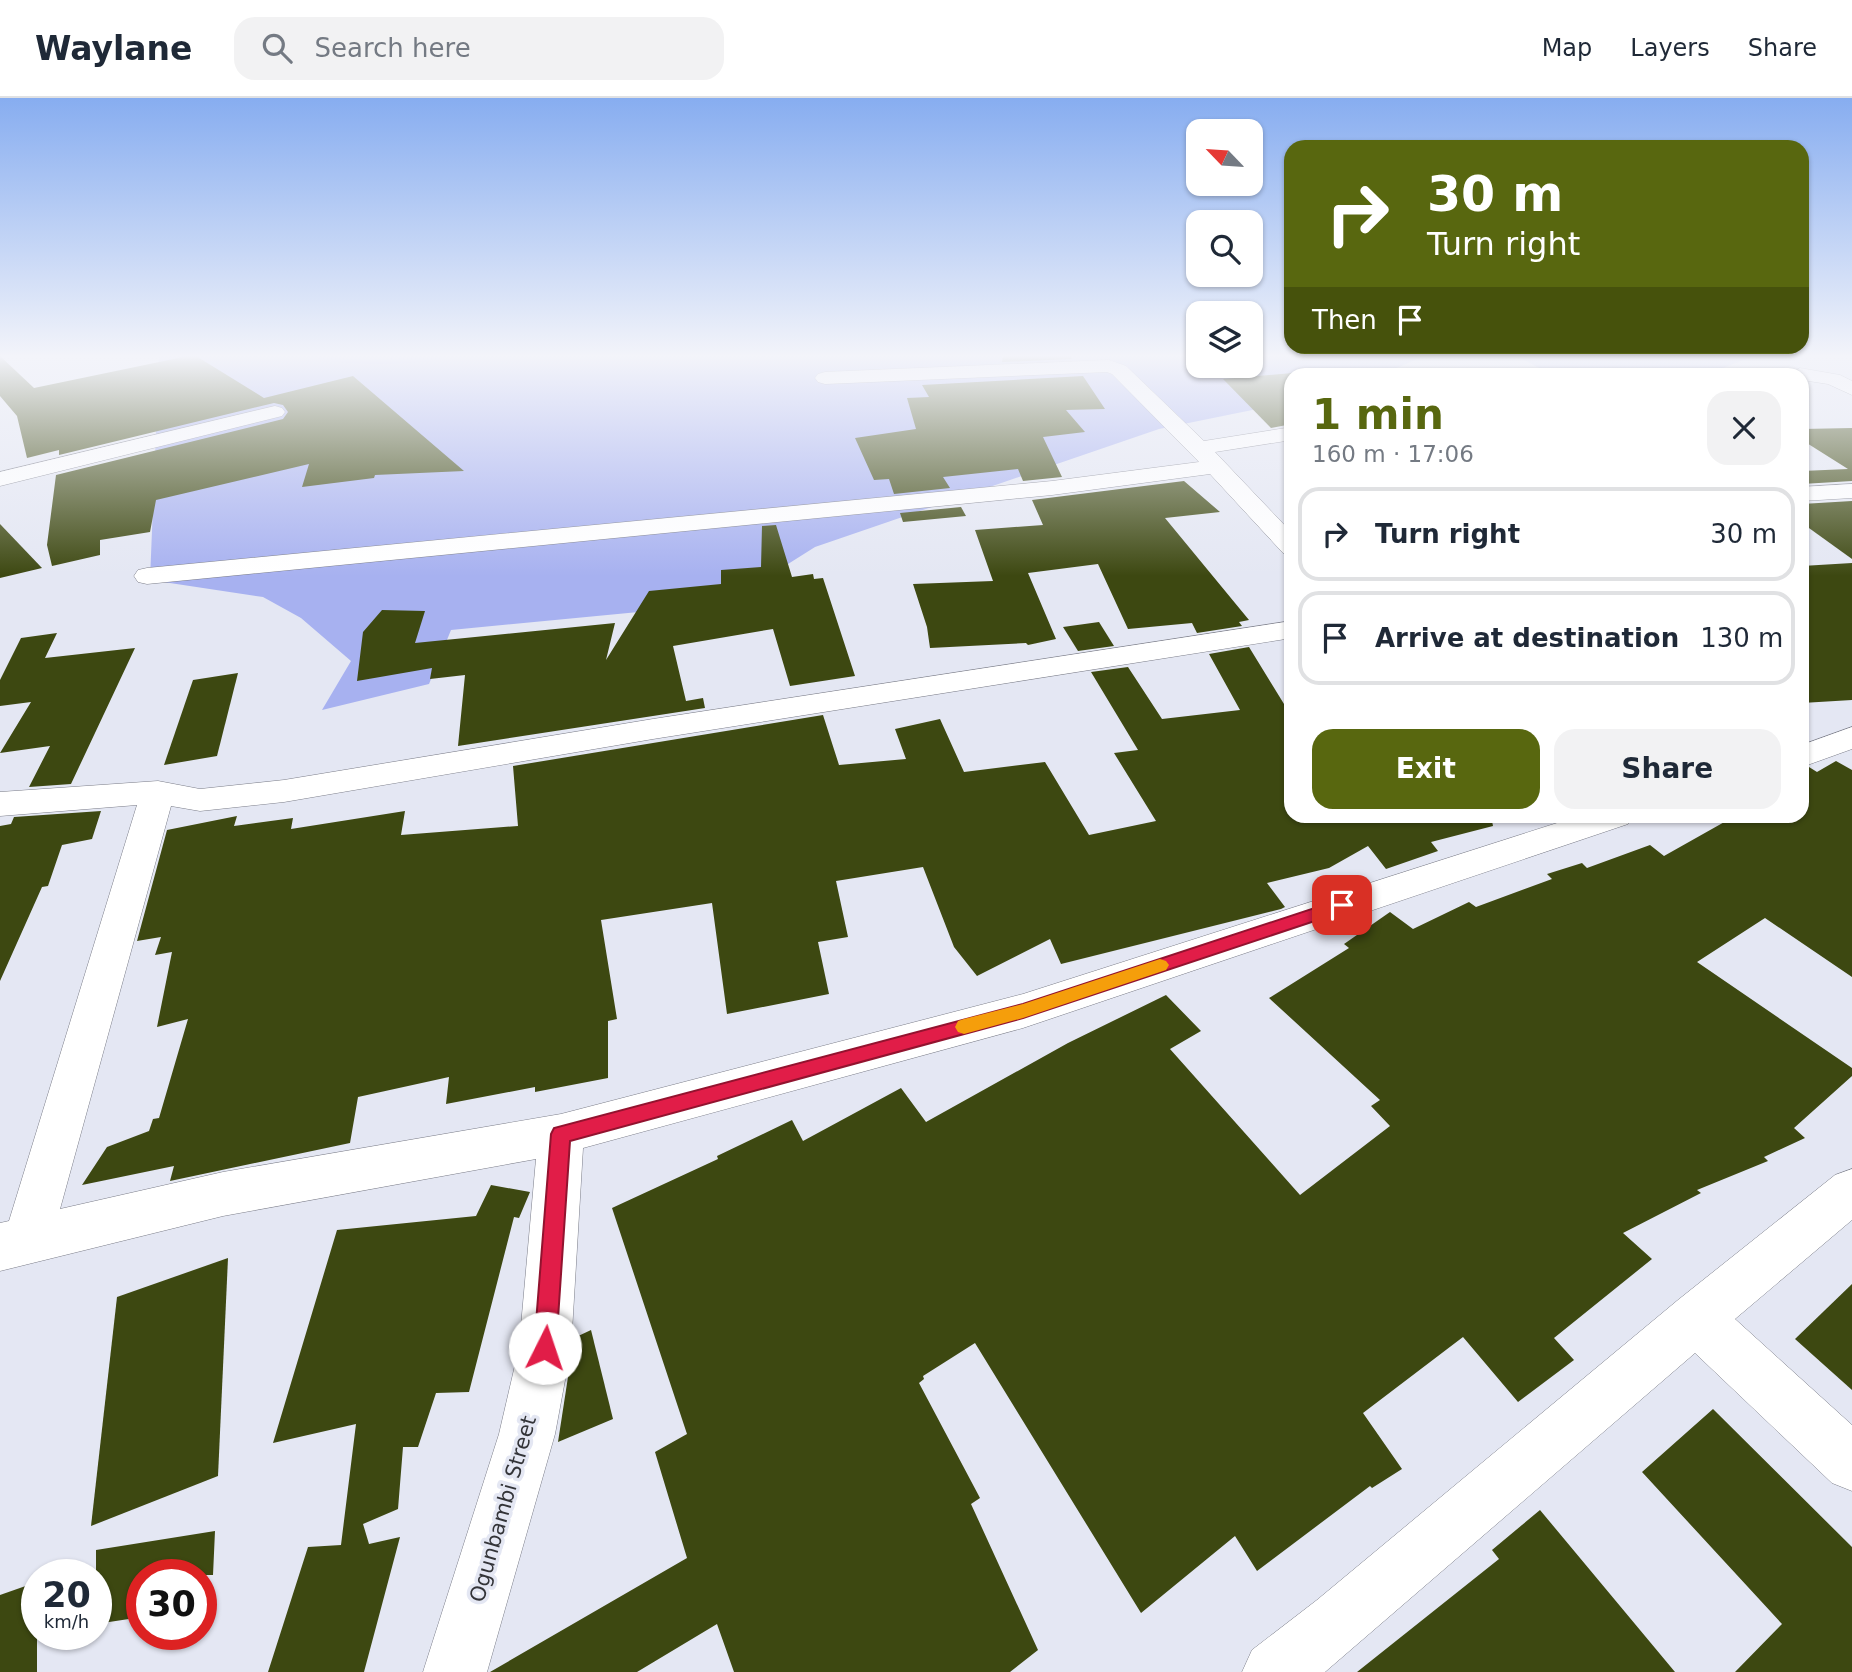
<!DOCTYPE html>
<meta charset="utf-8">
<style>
body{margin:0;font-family:"DejaVu Sans",sans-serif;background:#f2f2f3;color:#1f2937;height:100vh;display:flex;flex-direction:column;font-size:26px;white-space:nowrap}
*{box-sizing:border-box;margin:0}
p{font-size:23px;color:#747a83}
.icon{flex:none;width:38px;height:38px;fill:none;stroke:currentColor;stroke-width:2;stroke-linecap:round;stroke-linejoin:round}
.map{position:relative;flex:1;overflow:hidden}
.sheet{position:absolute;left:1284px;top:270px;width:525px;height:455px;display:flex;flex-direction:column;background:#fff;border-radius:21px;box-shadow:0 2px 5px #0004}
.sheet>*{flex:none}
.top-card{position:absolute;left:1284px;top:42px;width:525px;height:214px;border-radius:21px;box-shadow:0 2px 5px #0004;background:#58670f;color:#fff;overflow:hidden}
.needle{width:46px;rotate:295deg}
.tools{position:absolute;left:1186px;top:21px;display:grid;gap:14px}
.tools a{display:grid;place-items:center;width:77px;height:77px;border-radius:14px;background:#fff;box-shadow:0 2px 5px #0004;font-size:35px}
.speed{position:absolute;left:21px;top:1461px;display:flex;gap:14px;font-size:35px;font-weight:700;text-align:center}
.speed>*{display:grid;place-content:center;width:91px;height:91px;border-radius:50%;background:#fff;box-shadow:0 2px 5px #0004;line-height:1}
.speed small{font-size:18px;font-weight:400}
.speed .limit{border:10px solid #d22;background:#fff;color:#111}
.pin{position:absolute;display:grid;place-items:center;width:60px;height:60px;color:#fff;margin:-30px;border-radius:14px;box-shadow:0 4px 10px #0006}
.me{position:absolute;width:77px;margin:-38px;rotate:4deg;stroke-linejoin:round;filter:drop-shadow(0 0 5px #0008)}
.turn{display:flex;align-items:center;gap:24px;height:147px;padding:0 28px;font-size:32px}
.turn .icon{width:91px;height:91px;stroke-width:2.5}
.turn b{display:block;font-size:49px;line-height:60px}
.then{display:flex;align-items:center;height:66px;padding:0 28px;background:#0003;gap:14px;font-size:26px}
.round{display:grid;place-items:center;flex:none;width:74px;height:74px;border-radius:21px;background:#f2f2f3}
.headline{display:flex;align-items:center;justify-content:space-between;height:119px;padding:0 28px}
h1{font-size:42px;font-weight:700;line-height:52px;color:#58670f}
.button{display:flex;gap:14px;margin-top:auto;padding:14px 28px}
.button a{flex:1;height:80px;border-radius:21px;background:#58670f;color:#fff;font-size:28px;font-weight:700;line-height:80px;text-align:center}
.button a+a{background:#f2f2f3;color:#1f2937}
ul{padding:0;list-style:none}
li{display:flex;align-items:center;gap:21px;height:94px;margin:0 14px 10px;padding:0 14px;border:4px solid #e0e1e3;border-radius:21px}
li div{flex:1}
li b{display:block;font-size:26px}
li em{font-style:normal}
header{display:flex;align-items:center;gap:42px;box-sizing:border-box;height:98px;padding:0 35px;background:#fff;border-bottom:2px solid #e0e1e3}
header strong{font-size:33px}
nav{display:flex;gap:38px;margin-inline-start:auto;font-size:24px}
.search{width:490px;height:63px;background:#f2f2f3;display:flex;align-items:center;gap:18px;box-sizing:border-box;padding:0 24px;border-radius:21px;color:#747a83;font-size:26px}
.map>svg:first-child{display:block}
</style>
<header>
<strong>Waylane</strong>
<div class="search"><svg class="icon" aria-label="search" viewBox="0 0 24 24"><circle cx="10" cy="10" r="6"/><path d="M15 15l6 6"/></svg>Search here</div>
<nav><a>Map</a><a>Layers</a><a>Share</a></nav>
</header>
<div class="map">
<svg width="1852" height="1574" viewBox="0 0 1852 1574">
<rect width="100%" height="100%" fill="#e4e7f3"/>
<!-- green -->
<g fill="#a7b1f0">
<polygon points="159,258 1199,258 1199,268 1251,268 1251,258 1424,258 1383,276 1292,276 1291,304 1159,331 815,449 769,478 649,513 451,532 429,586 322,612 351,563 301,520 263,499 150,482"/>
<polygon points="1517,258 1754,258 1707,276 1550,276"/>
</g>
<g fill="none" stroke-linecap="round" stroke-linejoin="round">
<!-- stream -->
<path fill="#97a3fb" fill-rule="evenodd" d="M312,258L364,262L451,258C424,268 339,269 312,258Z"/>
</g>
<!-- building -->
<g fill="#3d4811">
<polygon points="0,258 34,290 188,258 196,258 264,300 353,278 464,373 375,377 374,380 302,389 309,366 156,402 150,434 100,442 100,457 52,468 47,447 56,377 283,321 288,314 283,307 274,305 59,357 59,352 27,360 17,318 0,298"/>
<polygon points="1003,258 1070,258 1072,261 1002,264"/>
<polygon points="1292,275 1292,326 1271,330 1223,281"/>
<polygon points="1083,278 1105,311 1066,312 1085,334 1043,339 1062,379 1023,383 1018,371 943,379 950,390 894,396 889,381 874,382 855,340 916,331 907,300 929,299 922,287"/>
<polygon points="1852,330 1852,383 1802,386 1802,373 1848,371 1802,342 1802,331"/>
<polygon points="1184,383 1220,414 1165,420 1249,522 1239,524 1242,528 1197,535 1192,525 1128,531 1098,466 1028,475 1056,541 1028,547 1026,545 930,550 927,529 913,486 993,483 975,432 1043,427 1032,402"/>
<polygon points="1852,403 1852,461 1802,425 1802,406"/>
<polygon points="961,409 966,418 903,424 900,415"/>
<polygon points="0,426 42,470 0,480"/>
<polygon points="776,427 792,479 813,476 814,481 823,480 855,578 790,588 773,531 673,548 686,603 703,600 705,610 458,648 465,577 430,581 432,570 357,583 363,534 382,512 425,513 415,545 615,525 606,562 649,493 721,486 721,472 761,469 762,428"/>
<polygon points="1852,465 1852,602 1802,605 1802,468"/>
<polygon points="1099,524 1114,548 1078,553 1063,529"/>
<polygon points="57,535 45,560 135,550 71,686 29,689 50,648 0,655 31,604 0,608 0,582 21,540"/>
<polygon points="1249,549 1292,619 1292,718 1491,718 1493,728 1431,744 1438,753 1386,771 1368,748 1329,770 1267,785 1285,809 1281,811 1061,866 1050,841 977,878 954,849 923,769 836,783 848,839 818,844 829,896 727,916 712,805 601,822 617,921 608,923 608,980 535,994 535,989 446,1006 449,979 358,999 350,1045 170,1083 174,1068 82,1087 107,1049 149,1033 153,1021 159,1020 188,921 157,929 172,854 155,857 161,839 137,843 167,732 237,718 234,728 293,720 291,731 405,713 401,737 518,728 513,668 823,617 839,667 906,661 895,631 940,621 964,674 1045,664 1089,737 1156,723 1114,655 1138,652 1091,574 1128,569 1162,621 1240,612 1209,556"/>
<polygon points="238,575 217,658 164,667 193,582"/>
<polygon points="1836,663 1852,672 1852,879 1765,820 1697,864 1852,970 1852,978 1794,1030 1805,1040 1764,1059 1768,1063 1697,1092 1701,1095 1623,1135 1652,1161 1554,1240 1574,1262 1518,1304 1463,1239 1363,1315 1402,1371 1372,1390 1370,1388 1257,1473 1235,1438 1141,1515 975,1245 923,1278 924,1281 919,1285 980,1400 971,1406 1038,1552 1010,1574 734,1574 717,1526 637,1574 490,1574 687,1460 655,1354 687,1336 612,1110 718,1061 717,1058 792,1022 803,1043 901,990 926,1024 1068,945 1166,897 1201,933 1170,951 1300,1097 1390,1028 1371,1008 1380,1002 1269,900 1349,850 1344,846 1390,814 1413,831 1469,804 1476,809 1552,781 1547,776 1582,765 1587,770 1650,747 1664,758 1735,718 1802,718 1802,671 1809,669 1817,674"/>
<polygon points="101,713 92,741 62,747 48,788 42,789 0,883 0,728 11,726 14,719"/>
<polygon points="491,1087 530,1094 519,1120 514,1119 469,1294 436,1295 418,1349 403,1349 398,1411 363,1426 369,1446 400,1439 364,1574 268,1574 308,1449 341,1447 356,1326 273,1345 337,1132 476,1118"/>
<polygon points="228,1160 218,1378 91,1428 117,1199"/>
<polygon points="1852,1186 1852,1292 1795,1241"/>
<polygon points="591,1232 613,1321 558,1344 574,1240"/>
<polygon points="1713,1311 1852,1449 1852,1574 1735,1574 1782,1526 1642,1374"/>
<polygon points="1540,1412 1675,1574 1357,1574 1499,1461 1492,1452"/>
<polygon points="215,1433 213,1477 142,1477 142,1519 96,1526 96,1452"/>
<polygon points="37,1484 37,1574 0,1574 0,1497"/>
</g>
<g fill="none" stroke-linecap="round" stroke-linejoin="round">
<defs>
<g id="minor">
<polygon points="1109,262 1126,268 1204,343 1292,329 1292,342 1215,354 1292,435 1292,458 1283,455 1210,376 1052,397 147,486 138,484 134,478 138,472 147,470 1052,383 1199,364 1112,276 1107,274 825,286 818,284 815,280 818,276 825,274"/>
<polygon points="1800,270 1840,277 1852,283 1852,297 1828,286 1802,282 1802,276 1790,276"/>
<polygon points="275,308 282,310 285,314 282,318 0,388 0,374"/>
<polygon points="1852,386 1852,400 1802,403 1802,389"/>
<polygon points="1292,523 1292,540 653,641 284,704 200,713 171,708 60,1111 223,1074 561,1016 1023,896 1579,718 1633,718 1628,726 1023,930 583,1050 571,1250 555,1336 487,1574 423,1574 499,1336 519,1250 536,1061 223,1118 0,1173 0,1125 9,1123 137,707 0,718 0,694 158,683 200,691 284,682 653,621"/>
<polygon points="1852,629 1852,651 1802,669 1802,647"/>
<polygon points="1852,1071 1852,1122 1735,1221 1852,1327 1852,1393 1832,1385 1695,1255 1325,1574 1242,1574 1252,1552 1317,1502 1678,1202 1835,1077"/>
</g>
</defs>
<!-- minor casing -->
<use href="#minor" stroke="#7b7d88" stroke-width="1"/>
<!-- minor -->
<use href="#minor" fill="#fff" fill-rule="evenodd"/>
</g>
<!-- sky -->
<linearGradient id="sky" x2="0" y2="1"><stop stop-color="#87adf0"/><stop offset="0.54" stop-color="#f3f4fa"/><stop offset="1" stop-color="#f3f4fa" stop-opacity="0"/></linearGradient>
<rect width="1852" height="478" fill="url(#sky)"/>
<!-- route -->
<polygon fill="#e11d48" stroke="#92132f" stroke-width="2" points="1342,801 1348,803 1350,807 1348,812 1023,920 570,1043 556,1250 553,1258 545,1261 537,1258 534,1250 551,1036 554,1030 1023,906"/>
<!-- slow -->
<polygon fill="#f59e0b" points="1160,861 1166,863 1169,867 1166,872 1023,920 964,936 958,934 955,929 958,923 964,921 1023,906"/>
<g text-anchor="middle" stroke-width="7" stroke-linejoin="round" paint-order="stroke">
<!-- near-street labels -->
<g font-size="21" fill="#333438" stroke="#e4e7f3">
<text transform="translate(503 1411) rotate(-74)" y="7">Ogunbambi Street</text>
</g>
</g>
</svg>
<div class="tools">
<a><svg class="needle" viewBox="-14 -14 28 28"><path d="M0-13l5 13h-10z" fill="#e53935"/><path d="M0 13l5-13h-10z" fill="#747a83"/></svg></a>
<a><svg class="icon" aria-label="search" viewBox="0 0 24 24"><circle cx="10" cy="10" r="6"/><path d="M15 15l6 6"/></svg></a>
<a><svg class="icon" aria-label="layers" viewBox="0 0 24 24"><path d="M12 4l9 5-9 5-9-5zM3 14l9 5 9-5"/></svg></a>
</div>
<div class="speed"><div>20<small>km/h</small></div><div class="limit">30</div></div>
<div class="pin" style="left:1342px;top:807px;background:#d93025"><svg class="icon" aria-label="arrive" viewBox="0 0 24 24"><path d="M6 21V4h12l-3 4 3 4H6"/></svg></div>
<svg class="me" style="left:545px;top:1250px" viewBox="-20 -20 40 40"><circle r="19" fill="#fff"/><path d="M0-13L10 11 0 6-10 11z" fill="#e11d48"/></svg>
<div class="top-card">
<div class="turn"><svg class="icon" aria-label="right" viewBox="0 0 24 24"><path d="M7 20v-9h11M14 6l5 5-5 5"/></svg><div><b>30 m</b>Turn right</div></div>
<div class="then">Then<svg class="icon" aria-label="arrive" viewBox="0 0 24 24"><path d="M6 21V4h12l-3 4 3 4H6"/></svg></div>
</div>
<section class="sheet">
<div class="headline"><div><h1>1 min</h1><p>160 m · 17:06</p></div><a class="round"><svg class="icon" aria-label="close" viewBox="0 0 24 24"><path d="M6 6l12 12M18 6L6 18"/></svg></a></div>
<ul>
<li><svg class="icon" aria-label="right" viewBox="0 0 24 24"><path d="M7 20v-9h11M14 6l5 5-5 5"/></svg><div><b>Turn right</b></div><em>30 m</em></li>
<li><svg class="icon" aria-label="arrive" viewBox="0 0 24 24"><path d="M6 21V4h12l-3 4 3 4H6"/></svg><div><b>Arrive at destination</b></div><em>130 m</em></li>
</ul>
<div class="button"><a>Exit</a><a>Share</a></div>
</section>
</div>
